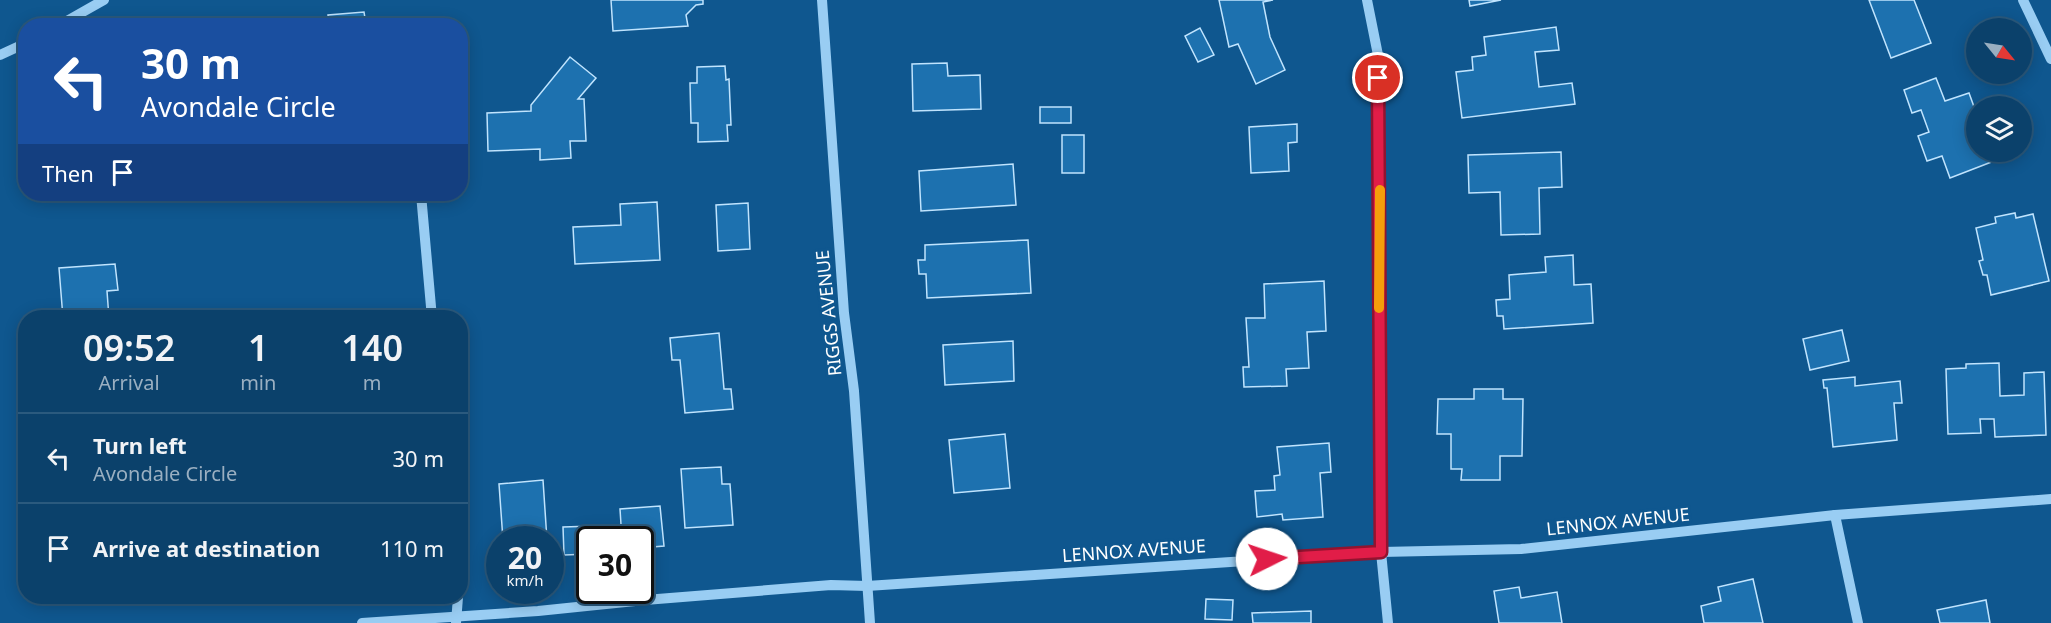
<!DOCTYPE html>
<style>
body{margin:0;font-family:"Noto Sans",sans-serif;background:#194c73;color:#f1f3f6;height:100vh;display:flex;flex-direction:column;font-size:22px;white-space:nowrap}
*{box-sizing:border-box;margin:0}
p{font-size:20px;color:#9aafc1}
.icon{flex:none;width:33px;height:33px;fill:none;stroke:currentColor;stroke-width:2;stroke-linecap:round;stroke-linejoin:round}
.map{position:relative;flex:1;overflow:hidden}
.side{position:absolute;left:18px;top:310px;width:450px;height:294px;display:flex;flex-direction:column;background:#0b416b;border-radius:24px;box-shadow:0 3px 15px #0003,0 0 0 2px #2b5a7e}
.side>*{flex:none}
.guide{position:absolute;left:18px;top:18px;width:450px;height:183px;border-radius:24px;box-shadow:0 3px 15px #0003,0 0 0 2px #2b5a7e;background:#1a4fa0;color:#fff;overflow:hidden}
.needle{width:39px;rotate:120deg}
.buttons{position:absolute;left:1966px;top:18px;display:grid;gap:12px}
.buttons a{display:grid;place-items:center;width:66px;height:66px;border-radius:50%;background:#0b416b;box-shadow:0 3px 15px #0003,0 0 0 2px #2b5a7e;font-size:30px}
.speed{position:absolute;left:486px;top:526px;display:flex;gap:12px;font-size:30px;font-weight:700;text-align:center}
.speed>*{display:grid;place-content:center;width:78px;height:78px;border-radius:50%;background:#0b416b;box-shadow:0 3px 15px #0003,0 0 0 2px #2b5a7e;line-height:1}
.speed small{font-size:15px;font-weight:400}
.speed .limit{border:3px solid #111;border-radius:9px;background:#fff;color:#111}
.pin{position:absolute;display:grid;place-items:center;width:51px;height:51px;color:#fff;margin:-26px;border:3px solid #fff;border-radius:50%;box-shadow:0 2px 6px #0007}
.me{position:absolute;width:66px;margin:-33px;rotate:86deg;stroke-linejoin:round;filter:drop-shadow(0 0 4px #0008)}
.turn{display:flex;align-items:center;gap:21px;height:126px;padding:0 24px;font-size:27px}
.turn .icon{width:78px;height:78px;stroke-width:2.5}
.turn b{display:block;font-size:42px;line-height:51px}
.then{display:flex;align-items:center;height:57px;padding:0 24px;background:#0003;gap:12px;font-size:22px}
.eta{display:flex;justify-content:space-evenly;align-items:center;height:102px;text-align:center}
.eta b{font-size:36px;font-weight:600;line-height:42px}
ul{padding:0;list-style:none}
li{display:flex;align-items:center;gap:18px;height:90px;padding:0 24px;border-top:2px solid #2b5a7e}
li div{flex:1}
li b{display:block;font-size:22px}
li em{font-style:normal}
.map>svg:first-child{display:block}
</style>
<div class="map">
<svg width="2051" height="623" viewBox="0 0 2051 623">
<rect width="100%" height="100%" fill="#0f578f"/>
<!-- building -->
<g fill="#1d71af" stroke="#c0e4fe" stroke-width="1.5">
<polygon points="611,0 703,0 703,4 696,5 686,15 688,26 613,31"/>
<polygon points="1219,0 1273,0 1263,2 1270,37 1285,70 1256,84 1238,44 1229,47"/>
<polygon points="1469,0 1501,0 1470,6"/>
<polygon points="1869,0 1914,0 1931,43 1891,58"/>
<polygon points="364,12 365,18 372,17 372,26 329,26 328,15"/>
<polygon points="1556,27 1559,50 1535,52 1539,87 1572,83 1575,104 1462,118 1456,72 1473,70 1472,57 1486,55 1484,37"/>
<polygon points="1200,28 1214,55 1198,62 1185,36"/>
<polygon points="570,57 596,78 578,99 584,99 586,141 570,141 571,158 540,160 540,149 488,151 487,113 531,111 531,105"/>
<polygon points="947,63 948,76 980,75 981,109 913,111 912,64"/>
<polygon points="725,66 726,80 729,79 731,125 727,125 728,141 698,142 698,123 691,123 690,83 697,83 697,67"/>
<polygon points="1936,78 1945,101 1969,93 1977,115 1977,152 1990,152 1994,161 1950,178 1942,156 1927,161 1918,136 1929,132 1921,110 1912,113 1904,90"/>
<rect x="1040" y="107" width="31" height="16"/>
<polygon points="1297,124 1297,142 1288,143 1289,171 1251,173 1249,127"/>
<rect x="1062" y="135" width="22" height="38"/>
<polygon points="1561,152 1562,187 1539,188 1540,234 1501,235 1500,192 1469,193 1468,155"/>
<polygon points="1013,164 1016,205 921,211 919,171"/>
<polygon points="657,202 660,260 575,264 573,227 621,225 620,204"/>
<polygon points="748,203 750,249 718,251 716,205"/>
<polygon points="2015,213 2016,218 2033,214 2049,281 1991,295 1987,275 1983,275 1979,261 1983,260 1976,228 1996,223 1995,217"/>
<polygon points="1028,240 1031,293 927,298 926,274 919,274 918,260 925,260 925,245"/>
<polygon points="1573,255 1574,285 1591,284 1593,323 1504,329 1503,316 1497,316 1496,300 1510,299 1509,275 1546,272 1545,257"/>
<polygon points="115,264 118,290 107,291 109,318 63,318 59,268"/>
<polygon points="1324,281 1326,331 1307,332 1309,368 1286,369 1287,386 1244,387 1243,367 1249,367 1246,318 1265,318 1264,284"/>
<polygon points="1842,330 1849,361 1810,370 1803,339"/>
<polygon points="719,333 724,389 731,389 733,409 685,413 680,360 672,360 670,338"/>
<polygon points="1013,341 1014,381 945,385 943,345"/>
<polygon points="1999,363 2000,396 2024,395 2024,373 2044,372 2046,435 1995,437 1994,419 1980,419 1981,433 1948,434 1946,369 1966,368 1966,364"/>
<polygon points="1855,377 1855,386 1900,381 1902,403 1894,403 1897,440 1833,447 1827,388 1824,388 1823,380"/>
<polygon points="1474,389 1503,389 1503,399 1523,399 1522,456 1500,456 1500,480 1461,480 1462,469 1451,469 1451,434 1437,434 1438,399 1474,399"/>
<polygon points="1005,434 1010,488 954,493 949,440"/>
<polygon points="1329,443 1331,472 1320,473 1323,517 1283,520 1282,514 1257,517 1255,491 1275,490 1274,476 1280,475 1277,447"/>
<polygon points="721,467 722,484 730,484 733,525 685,528 681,469"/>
<polygon points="543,480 547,540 503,540 499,484"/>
<polygon points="660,506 664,546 640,548 640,540 622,540 620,509"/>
<polygon points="595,526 595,540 590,540 590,554 564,555 563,527"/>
<polygon points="1753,579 1763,623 1704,623 1701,606 1721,601 1718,587"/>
<polygon points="1519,587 1521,598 1557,592 1562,623 1499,623 1494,591"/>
<polygon points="1206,599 1233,600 1232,620 1205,619"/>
<polygon points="1986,600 1990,623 1940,623 1937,610"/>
<polygon points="1311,611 1311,623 1253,623 1252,613"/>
</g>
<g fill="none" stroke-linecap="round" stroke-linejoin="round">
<!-- minor -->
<g stroke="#99cdf3" stroke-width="10">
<polyline points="822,0 844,313 854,391 870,623"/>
<polyline points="1367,0 1378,55 1381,552 1388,623"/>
<polyline points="2023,0 2051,59"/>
<polyline points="58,26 104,0"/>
<polyline points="0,55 26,43"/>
<polyline points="421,194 432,318"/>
<polyline points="1835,515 1858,623"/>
<polyline points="362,623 538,611 645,600 831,585 867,586 1381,552 1521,549 1835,515 2051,499"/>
<polyline points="456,623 458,597"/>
</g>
</g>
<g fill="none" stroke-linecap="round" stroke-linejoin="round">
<defs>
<polyline id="route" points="1267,559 1381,552 1378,78"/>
</defs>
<!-- route casing -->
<use href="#route" stroke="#92132f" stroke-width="15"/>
<!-- route -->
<use href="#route" stroke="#e11d48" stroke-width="10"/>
<!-- slow -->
<polyline stroke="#f59e0b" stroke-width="10" points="1379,308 1380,190"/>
</g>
<g text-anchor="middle" stroke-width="6" stroke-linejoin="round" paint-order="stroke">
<!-- street labels -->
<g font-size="18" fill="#fff" stroke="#0f578f">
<text transform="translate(829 313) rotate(-96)" y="6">RIGGS AVENUE</text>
<text transform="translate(1618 522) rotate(-6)" y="6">LENNOX AVENUE</text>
<text transform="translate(1134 551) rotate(-4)" y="6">LENNOX AVENUE</text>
</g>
</g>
</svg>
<div class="buttons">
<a><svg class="needle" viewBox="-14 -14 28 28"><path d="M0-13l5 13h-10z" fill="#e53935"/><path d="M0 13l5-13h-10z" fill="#9aafc1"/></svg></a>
<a><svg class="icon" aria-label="layers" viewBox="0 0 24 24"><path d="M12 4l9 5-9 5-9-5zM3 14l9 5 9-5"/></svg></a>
</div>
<div class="speed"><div>20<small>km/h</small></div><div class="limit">30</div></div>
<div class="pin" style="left:1378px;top:78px;background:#d93025"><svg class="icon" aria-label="arrive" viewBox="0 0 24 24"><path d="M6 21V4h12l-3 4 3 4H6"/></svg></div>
<svg class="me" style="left:1267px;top:559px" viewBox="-20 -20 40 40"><circle r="19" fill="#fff"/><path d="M0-13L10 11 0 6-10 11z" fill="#e11d48"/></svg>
<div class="guide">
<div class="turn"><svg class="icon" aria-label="left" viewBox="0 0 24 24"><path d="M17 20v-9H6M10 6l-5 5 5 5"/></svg><div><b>30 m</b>Avondale Circle</div></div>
<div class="then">Then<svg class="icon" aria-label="arrive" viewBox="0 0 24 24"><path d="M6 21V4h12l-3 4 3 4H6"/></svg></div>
</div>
<section class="side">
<div class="eta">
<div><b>09:52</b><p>Arrival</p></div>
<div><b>1</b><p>min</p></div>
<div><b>140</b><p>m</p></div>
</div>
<ul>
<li><svg class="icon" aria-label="left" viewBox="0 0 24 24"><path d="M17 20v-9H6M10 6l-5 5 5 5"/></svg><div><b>Turn left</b><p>Avondale Circle</p></div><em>30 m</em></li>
<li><svg class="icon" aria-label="arrive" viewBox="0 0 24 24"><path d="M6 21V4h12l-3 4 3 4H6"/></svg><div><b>Arrive at destination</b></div><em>110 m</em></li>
</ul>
</section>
</div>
